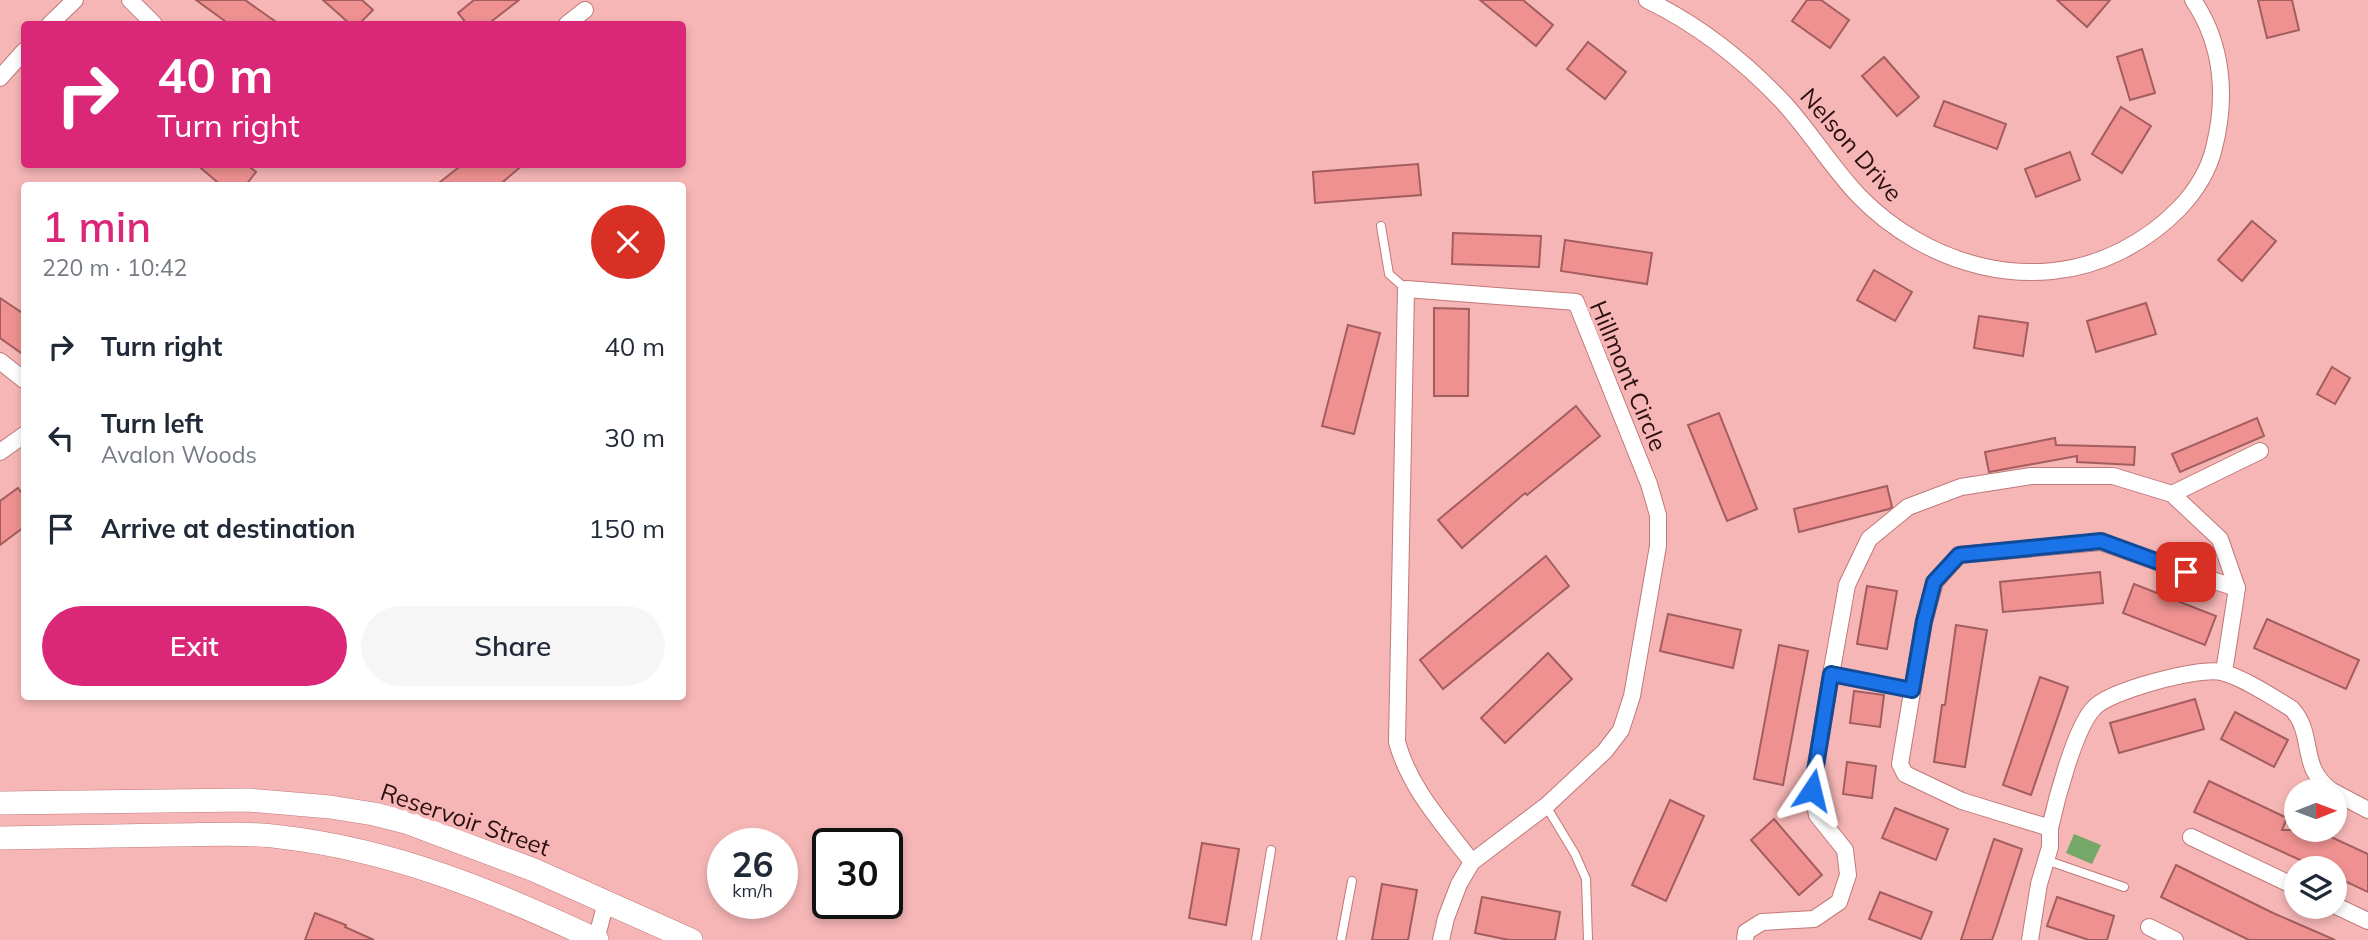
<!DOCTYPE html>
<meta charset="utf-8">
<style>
body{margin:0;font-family:Mulish,sans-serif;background:#f6f6f7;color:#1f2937;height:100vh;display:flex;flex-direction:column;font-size:26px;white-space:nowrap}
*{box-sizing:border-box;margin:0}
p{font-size:23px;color:#747a83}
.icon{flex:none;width:38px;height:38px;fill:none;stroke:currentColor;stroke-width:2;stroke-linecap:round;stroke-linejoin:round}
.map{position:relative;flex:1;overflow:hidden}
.sheet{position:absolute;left:21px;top:182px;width:665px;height:518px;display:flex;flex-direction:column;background:#fff;border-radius:7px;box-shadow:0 4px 10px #0003}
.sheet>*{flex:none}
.banner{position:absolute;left:21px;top:21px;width:665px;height:147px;border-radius:7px;box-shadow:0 4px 10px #0003;background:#db2777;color:#fff;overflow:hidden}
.needle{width:46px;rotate:89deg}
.tools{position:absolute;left:2284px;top:779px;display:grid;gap:14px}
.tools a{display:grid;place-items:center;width:63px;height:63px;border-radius:50%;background:#fff;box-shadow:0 4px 10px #0003;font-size:35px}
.speed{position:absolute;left:707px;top:828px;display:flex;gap:14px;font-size:35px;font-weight:700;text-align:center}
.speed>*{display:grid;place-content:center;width:91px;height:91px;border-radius:50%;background:#fff;box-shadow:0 4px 10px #0003;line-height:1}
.speed small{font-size:18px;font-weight:400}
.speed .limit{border:4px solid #111;border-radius:10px;background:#fff;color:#111}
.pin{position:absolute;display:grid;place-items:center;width:60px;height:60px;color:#fff;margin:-30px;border-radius:14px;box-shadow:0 4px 10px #0006}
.me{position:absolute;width:77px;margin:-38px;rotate:10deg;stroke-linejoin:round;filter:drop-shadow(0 0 5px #0008)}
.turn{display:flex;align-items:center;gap:24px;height:147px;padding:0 21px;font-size:32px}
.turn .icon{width:91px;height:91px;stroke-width:2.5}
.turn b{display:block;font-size:49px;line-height:60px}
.round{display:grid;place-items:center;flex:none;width:74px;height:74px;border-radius:37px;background:#f6f6f7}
.headline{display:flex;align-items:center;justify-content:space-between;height:119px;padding:0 21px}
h1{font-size:42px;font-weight:600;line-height:52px;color:#db2777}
.cta{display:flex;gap:14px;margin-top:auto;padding:14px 21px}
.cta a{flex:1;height:80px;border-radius:42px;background:#db2777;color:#fff;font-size:28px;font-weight:600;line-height:80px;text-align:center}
.cta a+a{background:#f6f6f7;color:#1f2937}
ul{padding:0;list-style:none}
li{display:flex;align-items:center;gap:21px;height:91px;padding:0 21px}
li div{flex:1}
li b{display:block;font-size:26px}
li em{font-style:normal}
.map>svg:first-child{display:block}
</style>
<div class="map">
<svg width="2368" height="940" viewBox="0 0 2368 940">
<rect width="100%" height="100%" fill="#f6b6b6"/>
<!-- green -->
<polygon fill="#75a868" points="2074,834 2101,845 2092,864 2066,853"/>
<!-- building -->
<g fill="#ef9191" stroke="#a45d5e" stroke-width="2">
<polygon points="196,0 245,0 279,24 229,24"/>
<polygon points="323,0 362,0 373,10 359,24 350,24"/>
<polygon points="474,0 519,0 488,24 467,24 458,13"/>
<polygon points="1480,0 1523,0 1553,25 1536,46"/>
<polygon points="1807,0 1821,0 1849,20 1830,48 1792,21"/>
<polygon points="2057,0 2110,0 2087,27"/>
<polygon points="2258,0 2292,0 2299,30 2267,38"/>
<polygon points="1588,42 1626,72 1605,99 1567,69"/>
<polygon points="2142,49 2155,93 2130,100 2117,57"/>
<polygon points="1884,57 1919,97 1897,116 1862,76"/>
<polygon points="1944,101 2006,124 1997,149 1934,126"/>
<polygon points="2121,107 2151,126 2122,173 2092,154"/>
<polygon points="2070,152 2080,180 2036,197 2025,169"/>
<polygon points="196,164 246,164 256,172 245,186 222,186"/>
<polygon points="463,164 524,164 498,186 435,186"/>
<polygon points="1418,164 1421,195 1315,203 1313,172"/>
<polygon points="2252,221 2276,241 2242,281 2218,260"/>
<polygon points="1453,233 1541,236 1539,267 1452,264"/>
<polygon points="1565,240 1652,253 1647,284 1561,271"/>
<polygon points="1874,270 1912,292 1895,321 1857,300"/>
<polygon points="0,298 24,314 24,355 0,338"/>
<polygon points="2146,303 2156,334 2096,352 2087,321"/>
<polygon points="1434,308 1469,309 1468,396 1434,396"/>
<polygon points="1979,316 2028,323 2023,356 1974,348"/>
<polygon points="1348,325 1380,333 1354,434 1322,426"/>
<polygon points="2332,367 2350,378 2335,404 2317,394"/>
<polygon points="1576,406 1600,436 1527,495 1525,493 1462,548 1438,520"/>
<polygon points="1719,413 1757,509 1727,521 1688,425"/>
<polygon points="2257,418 2264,436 2180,472 2172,454"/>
<polygon points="2055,438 2056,445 2135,447 2134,465 2077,462 2077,456 1989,472 1985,452"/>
<polygon points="1887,486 1892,507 1889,509 1799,532 1794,509"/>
<polygon points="18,488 24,496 24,527 0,545 0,501"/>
<polygon points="1546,556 1569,586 1443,689 1420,660"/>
<polygon points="2100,572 2103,603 2003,612 2000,582"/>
<polygon points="2134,584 2216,616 2205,645 2123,613"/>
<polygon points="1867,586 1897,591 1887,649 1857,644"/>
<polygon points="1668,614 1741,630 1733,668 1660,651"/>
<polygon points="2267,619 2359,660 2346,689 2254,648"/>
<polygon points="1956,625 1987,630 1965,767 1934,762 1942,705 1945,705"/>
<polygon points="1779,645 1808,651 1783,785 1754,779"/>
<polygon points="1548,653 1572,679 1505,743 1481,718"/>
<polygon points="2040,677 2068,687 2031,795 2003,785"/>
<polygon points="1854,691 1884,695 1880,727 1850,723"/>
<polygon points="2195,699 2204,729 2119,753 2110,723"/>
<polygon points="2235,712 2288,740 2274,767 2221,739"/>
<polygon points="1847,762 1876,766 1872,798 1843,794"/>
<polygon points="2209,781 2287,818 2282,830 2316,830 2368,854 2368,892 2334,876 2334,868 2318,868 2194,812"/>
<polygon points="1670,800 1704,816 1666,901 1632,885"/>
<polygon points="1895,808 1948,829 1936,860 1882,838"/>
<polygon points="1774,819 1822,875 1799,895 1751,840"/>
<polygon points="1994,839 2022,849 1997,926 1992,940 1961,940"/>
<polygon points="1202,843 1239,849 1226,925 1189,918"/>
<polygon points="2176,865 2273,913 2335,940 2249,940 2161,897"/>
<polygon points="1382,884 1417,890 1408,940 1372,940"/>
<polygon points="1880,892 1932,912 1921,939 1869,919"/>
<polygon points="1482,897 1560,912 1555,940 1509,940 1475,933"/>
<polygon points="2057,897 2114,916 2107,940 2089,940 2047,926"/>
<polygon points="315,913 346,925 345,927 374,940 305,940"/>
</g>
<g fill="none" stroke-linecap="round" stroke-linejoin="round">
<defs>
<g id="lane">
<polyline points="1381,226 1389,274 1406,289"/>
<polyline points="1831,675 1912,690"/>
<polyline points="1546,806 1575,854 1586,879 1588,940"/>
<polyline points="2046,860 2124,887"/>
<polyline points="1256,940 1271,850"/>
<polyline points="1341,940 1352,881"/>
</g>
<g id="street">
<polyline points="130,0 154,24"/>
<path d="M1647,0C1699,25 1743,60 1782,101C1810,131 1831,167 1859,196C1926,265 2032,296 2121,251C2162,230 2203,194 2214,148C2227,97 2223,44 2193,0"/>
<polyline points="50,24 75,0"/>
<polyline points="567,24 585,10"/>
<polyline points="0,78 24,51"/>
<polyline points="0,361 24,380"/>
<polyline points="0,452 24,435"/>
<polyline points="2172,494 2260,451"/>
<path d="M2237,588L2186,572L2101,542L1959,555L1935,582L1924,621L1900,764L1905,774L1962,801L2050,828C2056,801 2075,727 2094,708C2109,691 2198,667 2221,672C2242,677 2273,697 2292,709C2316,736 2298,767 2332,791"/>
<polyline points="2334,792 2368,810"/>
<polyline points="2191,837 2296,887"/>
<polyline points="2334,905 2368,921"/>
<polyline points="2149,927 2175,940"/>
<polyline points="596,940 606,902"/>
<path d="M1441,940L1446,918L1459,884L1472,862L1546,806L1605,751L1621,730L1632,696L1658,546V515L1649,484L1576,302L1406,289L1397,742C1410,789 1443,824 1472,862"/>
<polyline points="1745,940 1746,932 1762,922 1814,919 1839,902 1848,875 1845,850 1817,815 1812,790 1829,686 1847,585 1869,539 1908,507 1961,487 2031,476 2113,476 2172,494 2220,539 2237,588 2224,672"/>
<polyline points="2030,940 2039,884 2050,847 2050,828"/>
</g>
<g id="secondary">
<polyline points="0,803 248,800 330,807 374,814 406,822 534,870 691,940"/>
<path d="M0,838C57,837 113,836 170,835C207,835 245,832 281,837C394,850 496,892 597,940"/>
</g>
</defs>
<!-- lane casing -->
<use href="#lane" stroke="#c17878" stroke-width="10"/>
<!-- street casing -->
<use href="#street" stroke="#c17878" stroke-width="18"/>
<!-- secondary casing -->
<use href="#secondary" stroke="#c17878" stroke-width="24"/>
<!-- lane -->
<use href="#lane" stroke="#fff" stroke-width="8"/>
<!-- street -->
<use href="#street" stroke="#fff" stroke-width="16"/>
<!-- secondary -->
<use href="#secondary" stroke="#fff" stroke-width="23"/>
</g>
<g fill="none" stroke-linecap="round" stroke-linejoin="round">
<defs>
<polyline id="route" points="1812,790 1831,674 1912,690 1924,621 1934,582 1959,555 2101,541 2186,572"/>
</defs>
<!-- route casing -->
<use href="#route" stroke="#114b97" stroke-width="18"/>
<!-- route -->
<use href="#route" stroke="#1a73e8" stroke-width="12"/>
</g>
<g text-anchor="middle" stroke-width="7" stroke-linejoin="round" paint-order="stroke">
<!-- street labels -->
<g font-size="24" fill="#2b0f10" stroke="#f6b6b6">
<text transform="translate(1851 145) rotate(49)" y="8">Nelson Drive</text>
<text transform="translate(1628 376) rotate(67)" y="8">Hillmont Circle</text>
<text transform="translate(465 820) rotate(19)" y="8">Reservoir Street</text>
</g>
</g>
</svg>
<div class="tools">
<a><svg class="needle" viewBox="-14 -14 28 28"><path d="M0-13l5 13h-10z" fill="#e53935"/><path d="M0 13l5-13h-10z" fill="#747a83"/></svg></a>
<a><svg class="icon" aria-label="layers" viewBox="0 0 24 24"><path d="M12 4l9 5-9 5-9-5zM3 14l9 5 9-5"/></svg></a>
</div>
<div class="speed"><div>26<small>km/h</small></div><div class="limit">30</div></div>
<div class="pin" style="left:2186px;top:572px;background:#d93025"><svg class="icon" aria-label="arrive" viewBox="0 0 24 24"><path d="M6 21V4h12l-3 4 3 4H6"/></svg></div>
<svg class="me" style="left:1812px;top:790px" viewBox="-20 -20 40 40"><path d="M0-17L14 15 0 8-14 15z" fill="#1a73e8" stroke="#fff" stroke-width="4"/></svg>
<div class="banner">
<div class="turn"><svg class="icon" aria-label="right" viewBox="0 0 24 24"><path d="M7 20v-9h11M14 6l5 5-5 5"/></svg><div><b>40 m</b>Turn right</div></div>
</div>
<section class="sheet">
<div class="headline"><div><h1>1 min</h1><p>220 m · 10:42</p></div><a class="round" style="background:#d93025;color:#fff"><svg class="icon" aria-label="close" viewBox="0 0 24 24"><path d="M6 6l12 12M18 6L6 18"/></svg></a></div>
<ul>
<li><svg class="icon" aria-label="right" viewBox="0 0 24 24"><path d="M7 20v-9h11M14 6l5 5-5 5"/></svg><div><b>Turn right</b></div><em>40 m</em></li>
<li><svg class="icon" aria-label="left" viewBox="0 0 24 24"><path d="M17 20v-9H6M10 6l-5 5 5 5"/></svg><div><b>Turn left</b><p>Avalon Woods</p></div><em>30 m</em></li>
<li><svg class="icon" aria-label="arrive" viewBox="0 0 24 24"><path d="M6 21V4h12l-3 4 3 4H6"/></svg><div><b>Arrive at destination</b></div><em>150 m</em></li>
</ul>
<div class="cta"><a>Exit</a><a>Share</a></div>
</section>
</div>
